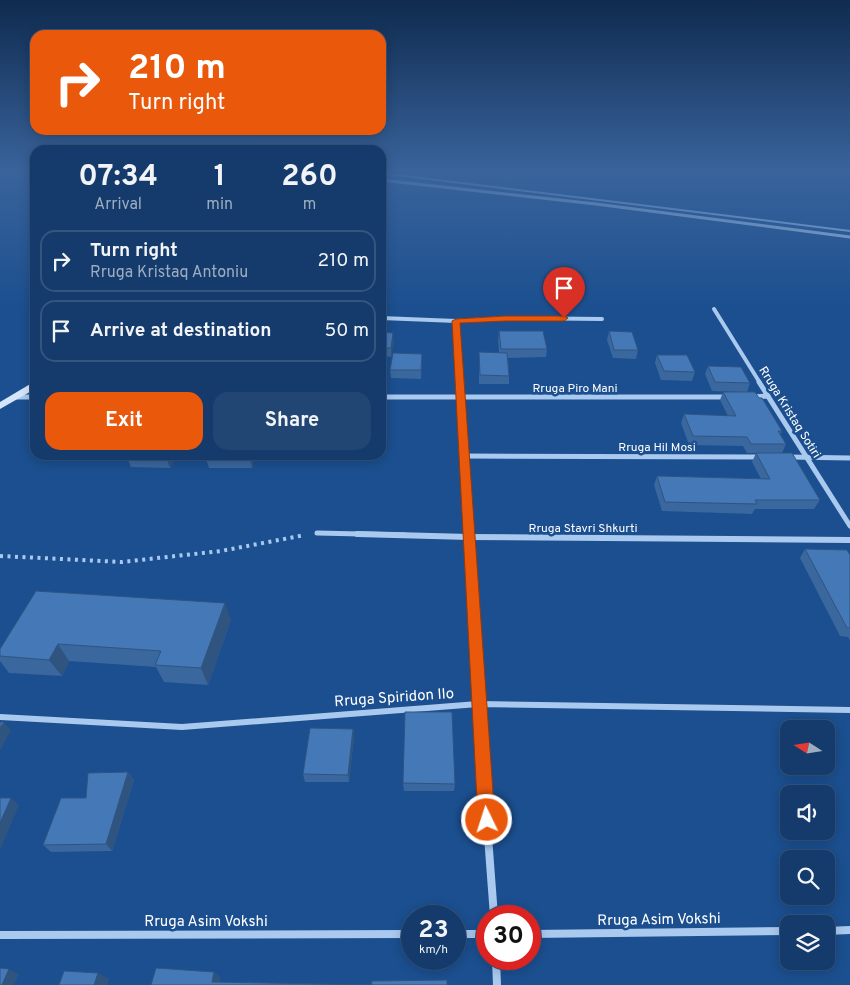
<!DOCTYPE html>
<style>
body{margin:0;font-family:Overpass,sans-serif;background:#214673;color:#f1f3f6;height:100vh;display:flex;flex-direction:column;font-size:19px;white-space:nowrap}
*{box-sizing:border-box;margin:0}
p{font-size:16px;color:#9dadc1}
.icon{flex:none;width:28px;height:28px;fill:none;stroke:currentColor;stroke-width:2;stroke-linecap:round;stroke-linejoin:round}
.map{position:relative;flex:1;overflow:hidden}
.drawer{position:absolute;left:30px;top:145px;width:356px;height:315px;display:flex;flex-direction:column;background:#143b6b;border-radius:15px;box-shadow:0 2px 12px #0003,0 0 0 1px #33557e}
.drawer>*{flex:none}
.banner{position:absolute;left:30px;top:30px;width:356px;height:105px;border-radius:15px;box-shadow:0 2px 12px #0003,0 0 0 1px #33557e;background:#ea580c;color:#fff;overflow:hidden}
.needle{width:32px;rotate:282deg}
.controls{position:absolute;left:780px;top:720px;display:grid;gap:10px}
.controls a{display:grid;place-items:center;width:55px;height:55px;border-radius:10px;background:#143b6b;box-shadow:0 2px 12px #0003,0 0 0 1px #33557e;font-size:25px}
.speed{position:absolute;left:401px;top:905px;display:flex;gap:10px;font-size:25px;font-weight:700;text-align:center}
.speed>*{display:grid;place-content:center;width:65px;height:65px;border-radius:50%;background:#143b6b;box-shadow:0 2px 12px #0003,0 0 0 1px #33557e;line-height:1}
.speed small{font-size:12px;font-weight:400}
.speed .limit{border:8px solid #d22;background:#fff;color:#111}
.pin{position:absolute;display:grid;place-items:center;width:42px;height:42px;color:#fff;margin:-51px -21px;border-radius:50% 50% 50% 0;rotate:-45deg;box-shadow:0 0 5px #0007}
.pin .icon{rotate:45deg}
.me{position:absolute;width:55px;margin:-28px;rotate:356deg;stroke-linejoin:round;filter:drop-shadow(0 0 4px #0008)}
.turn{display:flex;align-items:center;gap:18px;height:105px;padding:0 15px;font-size:22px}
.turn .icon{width:65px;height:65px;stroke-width:2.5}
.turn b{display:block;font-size:35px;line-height:42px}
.eta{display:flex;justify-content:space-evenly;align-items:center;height:85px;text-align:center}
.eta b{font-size:30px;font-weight:700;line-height:35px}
.primary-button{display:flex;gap:10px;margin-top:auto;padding:10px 15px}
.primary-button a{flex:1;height:58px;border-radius:15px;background:#ea580c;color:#fff;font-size:20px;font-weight:700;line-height:58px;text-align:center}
.primary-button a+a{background:#214673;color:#f1f3f6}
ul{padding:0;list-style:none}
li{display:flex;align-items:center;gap:15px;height:62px;margin:0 10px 8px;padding:0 5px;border:2px solid #33557e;border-radius:15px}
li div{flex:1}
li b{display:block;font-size:19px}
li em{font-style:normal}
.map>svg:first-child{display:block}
</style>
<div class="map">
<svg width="850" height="985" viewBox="0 0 850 985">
<rect width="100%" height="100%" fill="#1b4f8f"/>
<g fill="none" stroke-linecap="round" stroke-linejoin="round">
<!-- stream -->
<polygon fill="#9cc4f0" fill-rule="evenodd" points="381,172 850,230 850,232 381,174"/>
<!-- path -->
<polyline stroke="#a9c9ee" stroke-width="4" stroke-dasharray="3 4.5" stroke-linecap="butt" points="0,556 122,562 221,551 305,535"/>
<!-- street-far4 -->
<polyline stroke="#a9c9ee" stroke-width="3" points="381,180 596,204 850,237"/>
<!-- street-far3 -->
<g stroke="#a9c9ee" stroke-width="4">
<polyline points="714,309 760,383"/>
<polyline points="381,318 456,321 506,318 602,319"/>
<polyline points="456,321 460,383"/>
</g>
<!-- street-far2 -->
<g stroke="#a9c9ee" stroke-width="5">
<polyline points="459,382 468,535"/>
<polyline points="759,382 850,526"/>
<polyline points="14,397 35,397"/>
<polyline points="381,397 728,397"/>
<polyline points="752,397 768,396"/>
<polyline points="464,456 760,457"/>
<polyline points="788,457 850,458"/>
<polyline points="317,533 405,535"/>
</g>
<!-- street-far1 -->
<g stroke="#a9c9ee" stroke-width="6">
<polyline points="357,534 469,537 850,540"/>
<polyline points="468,534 480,732"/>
<polyline points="0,717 182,727 478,704 850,710"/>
</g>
<!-- street -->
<g stroke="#a9c9ee" stroke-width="8">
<polyline points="480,731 494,916"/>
<polyline points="826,931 850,930"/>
<polyline points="455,934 488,934"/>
<polyline points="530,934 789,931"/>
<polyline points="0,935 412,934"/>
<polyline points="496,959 497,985"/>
</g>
<!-- secondary -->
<polygon fill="#d6e6fa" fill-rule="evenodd" points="32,383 35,383 35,389 0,409 0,402"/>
</g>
<!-- wall -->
<g fill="#3a679d">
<polygon points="499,331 547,349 546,357 508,358 509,376 509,384 479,384 479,352 499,353 498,340"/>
<polygon points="609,331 638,350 636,359 613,358 607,340"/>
<polygon points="381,332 394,341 391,357 381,356"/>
<polygon points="422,354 421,379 391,378 390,370"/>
<polygon points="657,355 695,372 692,381 661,380 655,363"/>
<polygon points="708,366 750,383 747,392 759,398 782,431 780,435 786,444 782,453 820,500 814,509 755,509 752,514 662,511 654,485 657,476 761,479 752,462 756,453 747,453 743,446 689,445 681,423 684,414 728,416 720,400 723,392 742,392 712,391 705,374"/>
<polygon points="126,455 176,455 170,468 131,467"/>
<polygon points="255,455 252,468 209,468 206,459"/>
<polygon points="805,549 850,555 850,641 848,637 840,636 800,558"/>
<polygon points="231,620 208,685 164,682 156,667 69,661 62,676 9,673 0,661 0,649"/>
<polygon points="353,729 354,737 349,782 305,782 303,774"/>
<polygon points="128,772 134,780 112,851 51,852 43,845 86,798"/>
<polygon points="403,783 455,784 454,791 404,791"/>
</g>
<!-- shaded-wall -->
<g fill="#305480">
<polygon points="393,333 394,341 391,357 391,348"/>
<polygon points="165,455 176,455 170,468"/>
<polygon points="251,455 255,455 252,468 250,458"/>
<polygon points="225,603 231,620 208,685 201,668"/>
<polygon points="58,644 69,661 62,676 49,660"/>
<polygon points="4,722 11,730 0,751 0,728"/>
<polygon points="353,729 354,737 349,782 348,775"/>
<polygon points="128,772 134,780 112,851 106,844"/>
<polygon points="11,798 19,805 0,850 0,823"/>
<polygon points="9,969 19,974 14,985 2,985"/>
<polygon points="214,972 221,978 219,985 212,982"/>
<polygon points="98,973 109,979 107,985 94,985"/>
</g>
<!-- building -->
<g fill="#4478b7" stroke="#305480">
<polygon points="499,331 543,331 547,349 501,349"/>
<polygon points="609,331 632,332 638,350 614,350"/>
<polygon points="381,332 393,333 391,348 381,348"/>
<polygon points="479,352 507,353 509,376 480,375"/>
<polygon points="393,353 422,354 421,370 390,370"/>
<polygon points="657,355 687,355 695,372 664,371"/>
<polygon points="708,366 741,367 750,383 715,382"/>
<polygon points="723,392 755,392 759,398 762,398 782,431 778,431 786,444 751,444 747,437 693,436 684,414 736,416"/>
<polygon points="756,453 792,453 820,500 755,500 757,504 665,502 657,476 770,479"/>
<polygon points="208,455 251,455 250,458 206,459"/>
<polygon points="805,549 847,550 850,555 850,628 847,628"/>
<polygon points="36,591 225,603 201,668 155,665 161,651 58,644 49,660 0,656 0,649"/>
<polygon points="405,712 452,712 455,784 403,783"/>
<polygon points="0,722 4,722 0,728"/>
<polygon points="310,728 353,729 348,775 303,774"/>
<polygon points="128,772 106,844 43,845 61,798 86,798 88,773"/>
<polygon points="0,798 11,798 0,823"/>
<polygon points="0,968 9,969 2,985 0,985"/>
<polygon points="156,968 214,972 212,982 371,985 372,981 447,980 447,985 151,985"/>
<polygon points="64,971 98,973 94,985 59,985"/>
</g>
<!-- sky -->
<linearGradient id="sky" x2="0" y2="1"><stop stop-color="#0f2b4f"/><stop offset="0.55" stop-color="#39639b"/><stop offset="1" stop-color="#39639b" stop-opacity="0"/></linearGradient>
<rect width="850" height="310" fill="url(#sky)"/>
<!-- route -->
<polygon fill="#ea580c" stroke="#983908" points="506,316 564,316 568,318 564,321 506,321 460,323 495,820 493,826 487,829 481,826 478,820 452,321 456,319"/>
<g text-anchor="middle" stroke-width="5" stroke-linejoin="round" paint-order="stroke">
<!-- street labels -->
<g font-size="12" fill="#fff" stroke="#1b4f8f">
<text x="575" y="392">Rruga Piro Mani</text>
<text transform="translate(790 412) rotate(58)" y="4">Rruga Kristaq Sotiri</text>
<text x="657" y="451">Rruga Hil Mosi</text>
<text x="583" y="532">Rruga Stavri Shkurti</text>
</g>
<!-- near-street labels -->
<g font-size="15" fill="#fff" stroke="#1b4f8f">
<text transform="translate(394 697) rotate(-4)" y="5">Rruga Spiridon Ilo</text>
<text transform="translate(659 919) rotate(-1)" y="5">Rruga Asim Vokshi</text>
<text x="206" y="926">Rruga Asim Vokshi</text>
</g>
</g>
</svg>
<div class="controls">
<a><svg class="needle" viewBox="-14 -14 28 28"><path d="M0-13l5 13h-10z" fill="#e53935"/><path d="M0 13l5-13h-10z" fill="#9dadc1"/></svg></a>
<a><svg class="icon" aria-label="sound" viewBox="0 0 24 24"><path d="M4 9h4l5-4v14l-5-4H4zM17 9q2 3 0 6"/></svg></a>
<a><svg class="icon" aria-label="search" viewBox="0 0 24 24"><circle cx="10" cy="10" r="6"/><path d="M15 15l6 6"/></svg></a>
<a><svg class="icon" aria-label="layers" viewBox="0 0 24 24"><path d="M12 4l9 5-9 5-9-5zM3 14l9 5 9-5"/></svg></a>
</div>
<div class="speed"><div>23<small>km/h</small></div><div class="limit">30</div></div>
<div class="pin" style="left:564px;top:318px;background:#d93025"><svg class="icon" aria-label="arrive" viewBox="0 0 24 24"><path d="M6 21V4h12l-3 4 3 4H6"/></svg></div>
<svg class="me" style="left:487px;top:820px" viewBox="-20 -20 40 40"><circle r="17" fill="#ea580c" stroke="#fff" stroke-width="3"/><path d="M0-11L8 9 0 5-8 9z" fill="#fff"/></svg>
<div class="banner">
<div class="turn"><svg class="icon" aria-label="right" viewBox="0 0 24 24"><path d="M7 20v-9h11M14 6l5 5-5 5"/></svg><div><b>210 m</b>Turn right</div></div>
</div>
<section class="drawer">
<div class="eta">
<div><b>07:34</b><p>Arrival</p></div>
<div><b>1</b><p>min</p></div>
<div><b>260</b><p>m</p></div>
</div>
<ul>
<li><svg class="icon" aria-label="right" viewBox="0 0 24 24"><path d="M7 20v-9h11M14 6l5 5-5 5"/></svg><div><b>Turn right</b><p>Rruga Kristaq Antoniu</p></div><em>210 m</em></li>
<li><svg class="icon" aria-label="arrive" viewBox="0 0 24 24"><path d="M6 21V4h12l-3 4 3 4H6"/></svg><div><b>Arrive at destination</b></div><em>50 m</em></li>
</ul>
<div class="primary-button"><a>Exit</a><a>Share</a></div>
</section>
</div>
